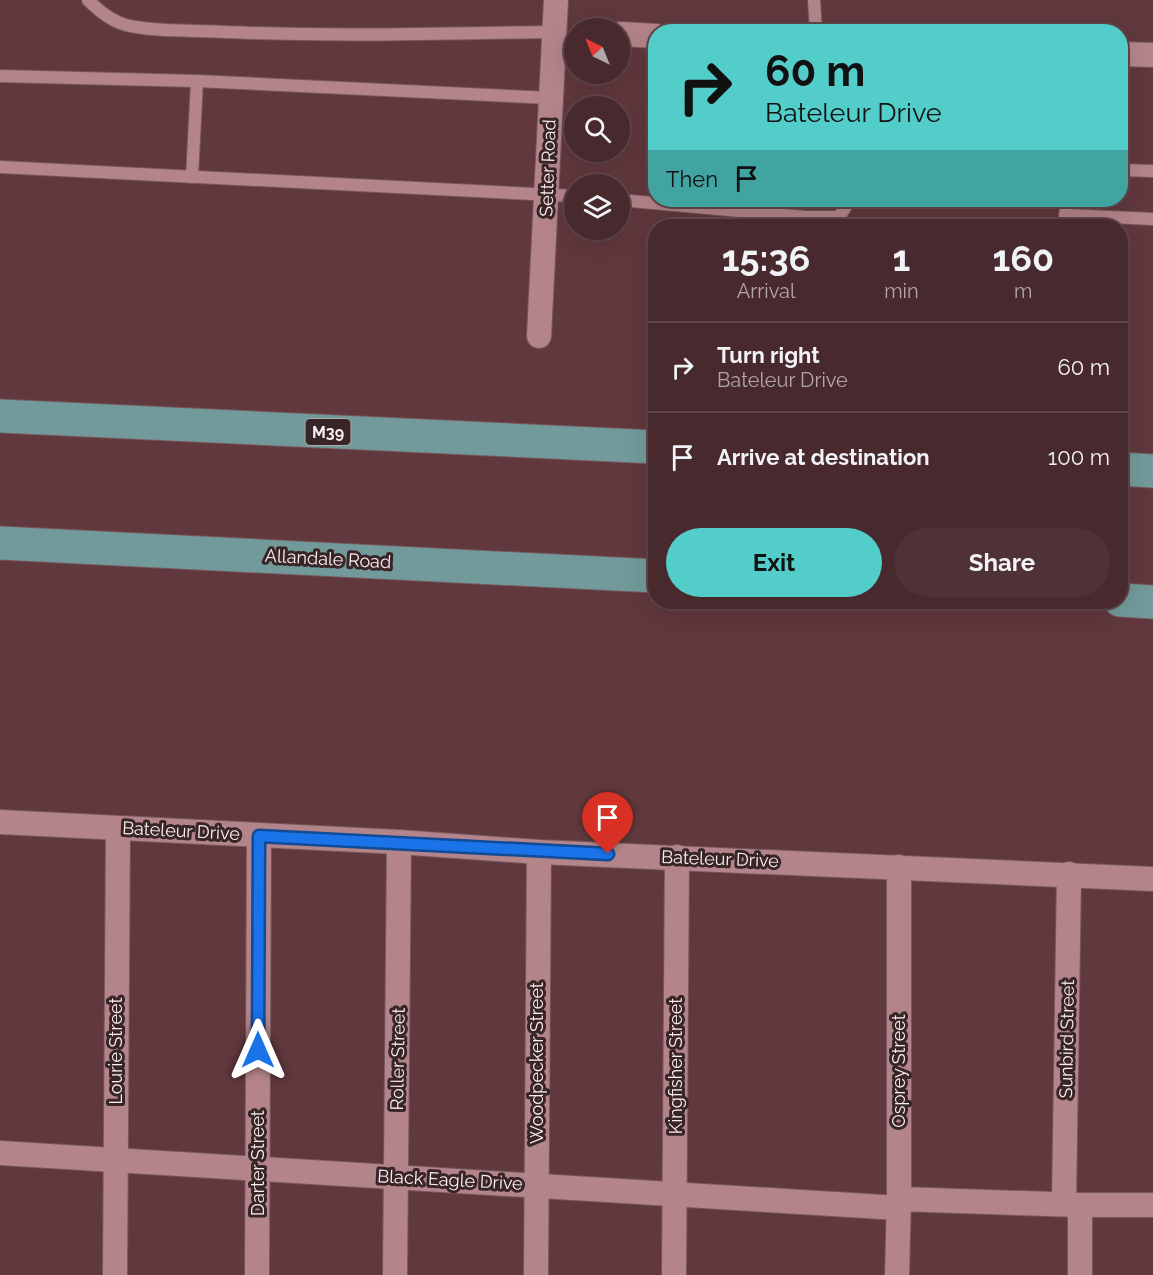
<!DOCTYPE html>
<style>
body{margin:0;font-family:Raleway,sans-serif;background:#4f3236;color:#f1f3f6;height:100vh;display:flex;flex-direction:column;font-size:22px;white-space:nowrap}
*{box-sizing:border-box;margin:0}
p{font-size:20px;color:#b1a7aa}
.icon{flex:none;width:33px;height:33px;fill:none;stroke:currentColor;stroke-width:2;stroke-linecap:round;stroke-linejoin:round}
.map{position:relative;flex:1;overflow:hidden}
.sheet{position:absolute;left:648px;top:219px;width:480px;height:390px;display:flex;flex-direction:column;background:#482a2e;border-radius:24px;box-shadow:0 6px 24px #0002,0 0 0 2px #60464a}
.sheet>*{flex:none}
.guide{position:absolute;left:648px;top:24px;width:480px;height:183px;border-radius:24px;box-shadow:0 6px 24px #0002,0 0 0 2px #60464a;background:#53cdc9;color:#111;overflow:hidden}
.needle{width:39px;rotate:317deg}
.buttons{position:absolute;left:564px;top:18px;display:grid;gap:12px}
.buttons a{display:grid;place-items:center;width:66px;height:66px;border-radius:50%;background:#482a2e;box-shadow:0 6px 24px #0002,0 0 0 2px #60464a;font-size:30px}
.pin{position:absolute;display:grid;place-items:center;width:51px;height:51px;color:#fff;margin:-62px -26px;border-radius:50% 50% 50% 0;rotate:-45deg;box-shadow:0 0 6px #0007}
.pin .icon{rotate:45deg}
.me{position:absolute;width:66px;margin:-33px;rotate:0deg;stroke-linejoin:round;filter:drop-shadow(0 0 4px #0008)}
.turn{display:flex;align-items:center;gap:21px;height:126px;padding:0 18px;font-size:27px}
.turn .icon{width:78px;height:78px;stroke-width:2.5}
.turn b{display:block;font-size:42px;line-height:51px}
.then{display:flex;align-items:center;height:57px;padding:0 18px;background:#0003;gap:12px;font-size:22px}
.eta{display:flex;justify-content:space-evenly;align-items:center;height:102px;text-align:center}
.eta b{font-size:36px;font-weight:700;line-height:42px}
.cta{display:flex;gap:12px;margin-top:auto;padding:12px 18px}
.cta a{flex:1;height:69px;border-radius:36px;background:#53cdc9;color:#111;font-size:24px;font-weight:700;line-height:69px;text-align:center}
.cta a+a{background:#4f3236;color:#f1f3f6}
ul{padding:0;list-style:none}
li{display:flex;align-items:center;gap:18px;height:90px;padding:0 18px;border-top:2px solid #60464a}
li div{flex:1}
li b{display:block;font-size:22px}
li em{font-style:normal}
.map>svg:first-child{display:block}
</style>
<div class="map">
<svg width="1153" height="1275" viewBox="0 0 1153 1275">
<rect width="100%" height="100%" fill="#60383d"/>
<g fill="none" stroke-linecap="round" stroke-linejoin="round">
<defs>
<g id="lane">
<path d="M88,0C99,11 111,21 126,25C152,32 198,30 226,32C336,37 445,33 555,32"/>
<polyline points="814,0 816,32"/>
<polyline points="0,76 197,81 550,98"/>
<polyline points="0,167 574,196"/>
<polyline points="1120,170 1153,171"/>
<polyline points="192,177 197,81"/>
<polyline points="620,200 806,217 807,226"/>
<polyline points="1065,215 1153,219"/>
<polyline points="806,217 839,217 845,208 845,200"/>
<polyline points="1065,226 1066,200"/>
</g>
<g id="street">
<polyline points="620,34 656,36"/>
<polyline points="1120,54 1153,55"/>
<polyline points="539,336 556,0"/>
<polyline points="0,822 399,842 539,852 1153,879"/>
<polyline points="0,1153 899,1208"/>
<polyline points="899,1199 1080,1205 1153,1205"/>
<polyline points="1064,1204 1069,874"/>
<polyline points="115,1275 118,828"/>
<polyline points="257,1275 259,835"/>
<polyline points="395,1275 399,842"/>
<polyline points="536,1275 539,852"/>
<polyline points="674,1275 677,857"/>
<polyline points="897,1275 899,1199 899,867"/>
<polyline points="1080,1275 1080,1205"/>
</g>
<g id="primary">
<polyline points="0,416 656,447"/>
<polyline points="1120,469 1153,471"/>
<polyline points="0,543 656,576"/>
<polyline points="1120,600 1153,602"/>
</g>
</defs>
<!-- lane casing -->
<use href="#lane" stroke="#77585d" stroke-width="14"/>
<!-- street casing -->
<use href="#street" stroke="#77585d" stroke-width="26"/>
<!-- primary casing -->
<use href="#primary" stroke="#77585d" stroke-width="35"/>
<!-- lane -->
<use href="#lane" stroke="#b3858a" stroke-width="12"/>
<!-- street -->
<use href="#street" stroke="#b3858a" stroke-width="24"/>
<!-- primary -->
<use href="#primary" stroke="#729a9a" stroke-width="33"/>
</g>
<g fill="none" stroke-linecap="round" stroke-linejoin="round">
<defs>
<polyline id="route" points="258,1050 259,836 608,854"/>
</defs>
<!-- route casing -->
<use href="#route" stroke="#114b97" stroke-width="15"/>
<!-- route -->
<use href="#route" stroke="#1a73e8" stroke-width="10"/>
</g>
<g text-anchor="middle" stroke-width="6" stroke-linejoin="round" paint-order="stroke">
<!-- shield labels -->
<rect fill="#382528" stroke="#c2b1b3" stroke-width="1.5" x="305.5" y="419" width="45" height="26" rx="4.5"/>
<g font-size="16" font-weight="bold" fill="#fdedee">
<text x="328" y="438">M39</text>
</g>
<!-- street labels -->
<g font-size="18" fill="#fdedee" stroke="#382528">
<text transform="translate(548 168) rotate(-88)" y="6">Setter Road</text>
<text transform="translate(328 559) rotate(3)" y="6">Allandale Road</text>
<text transform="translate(181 831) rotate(3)" y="6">Bateleur Drive</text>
<text transform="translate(720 859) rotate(2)" y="6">Bateleur Drive</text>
<text transform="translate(1067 1039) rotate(-89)" y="6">Sunbird Street</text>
<text transform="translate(116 1051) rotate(-90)" y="6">Lourie Street</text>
<text transform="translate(398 1059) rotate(-89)" y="6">Roller Street</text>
<text transform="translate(537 1063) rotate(-90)" y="6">Woodpecker Street</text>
<text transform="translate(676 1066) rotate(-90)" y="6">Kingfisher Street</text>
<text transform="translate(899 1071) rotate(-90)" y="6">Osprey Street</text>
<text transform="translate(258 1163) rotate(-90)" y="6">Darter Street</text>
<text transform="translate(450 1180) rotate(3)" y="6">Black Eagle Drive</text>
</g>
</g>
</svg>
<div class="buttons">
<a><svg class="needle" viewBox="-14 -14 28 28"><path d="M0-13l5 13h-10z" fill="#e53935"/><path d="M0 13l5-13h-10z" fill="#b1a7aa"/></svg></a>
<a><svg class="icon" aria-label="search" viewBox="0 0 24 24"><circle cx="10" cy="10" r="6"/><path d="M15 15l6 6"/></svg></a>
<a><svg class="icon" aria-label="layers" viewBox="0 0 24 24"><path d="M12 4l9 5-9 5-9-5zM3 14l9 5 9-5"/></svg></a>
</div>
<div class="pin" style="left:608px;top:854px;background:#d93025"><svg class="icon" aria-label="arrive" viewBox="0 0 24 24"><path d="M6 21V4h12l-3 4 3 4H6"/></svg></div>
<svg class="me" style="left:258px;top:1050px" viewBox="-20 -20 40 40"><path d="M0-17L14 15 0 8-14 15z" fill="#1a73e8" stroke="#fff" stroke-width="4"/></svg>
<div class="guide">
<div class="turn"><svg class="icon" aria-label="right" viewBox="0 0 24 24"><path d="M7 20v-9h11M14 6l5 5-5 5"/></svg><div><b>60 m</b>Bateleur Drive</div></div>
<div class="then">Then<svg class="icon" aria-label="arrive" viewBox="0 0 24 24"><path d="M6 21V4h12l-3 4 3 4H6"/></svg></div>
</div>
<section class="sheet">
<div class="eta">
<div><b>15:36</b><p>Arrival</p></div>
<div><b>1</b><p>min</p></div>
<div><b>160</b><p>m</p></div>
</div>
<ul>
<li><svg class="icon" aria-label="right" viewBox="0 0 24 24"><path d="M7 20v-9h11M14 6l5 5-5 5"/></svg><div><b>Turn right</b><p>Bateleur Drive</p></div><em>60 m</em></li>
<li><svg class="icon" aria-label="arrive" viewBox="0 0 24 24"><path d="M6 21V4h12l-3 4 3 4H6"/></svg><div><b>Arrive at destination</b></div><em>100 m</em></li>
</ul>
<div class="cta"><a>Exit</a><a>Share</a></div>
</section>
</div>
